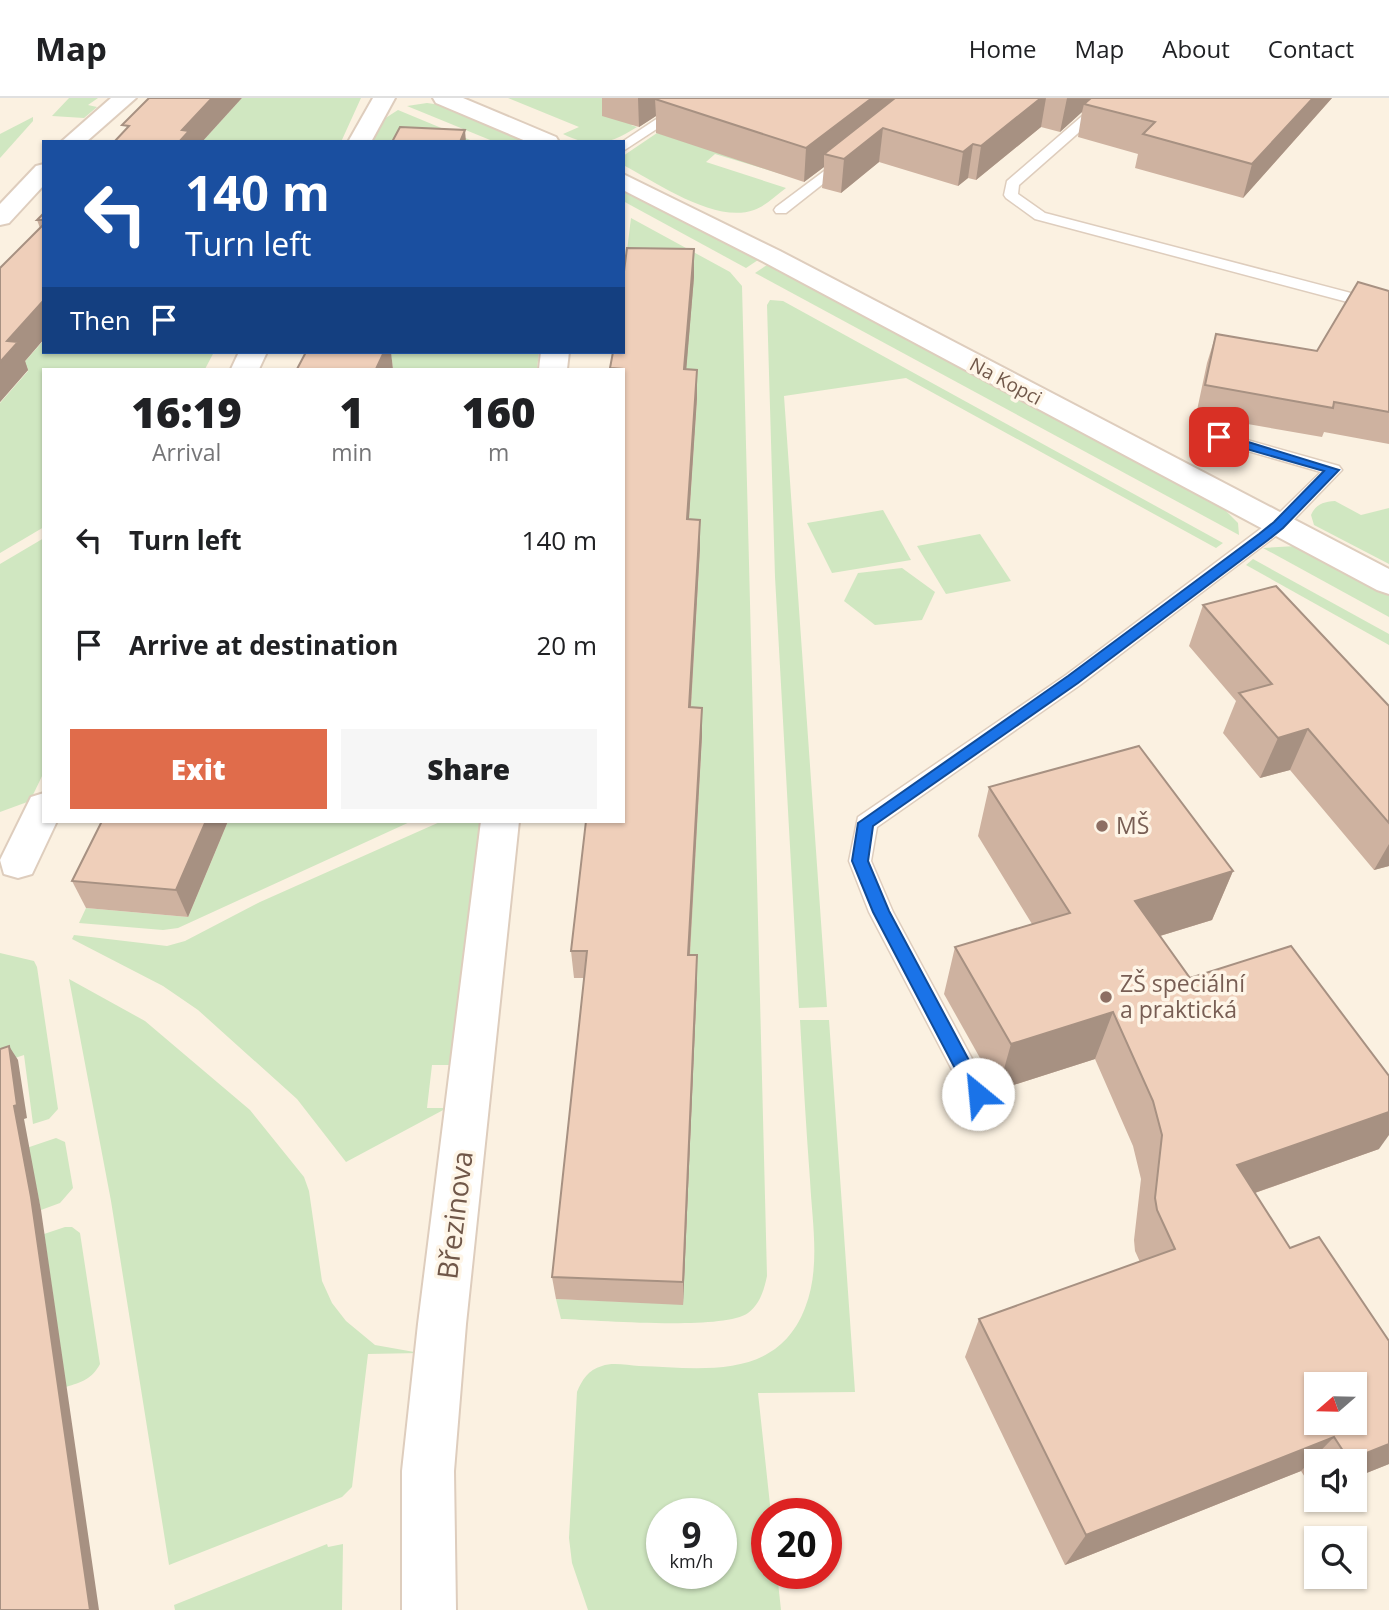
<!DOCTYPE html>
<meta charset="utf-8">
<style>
body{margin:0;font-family:"Open Sans",sans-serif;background:#f6f6f6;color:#202124;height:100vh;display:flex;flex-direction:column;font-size:26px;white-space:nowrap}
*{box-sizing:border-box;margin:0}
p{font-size:23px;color:#757577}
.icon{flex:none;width:38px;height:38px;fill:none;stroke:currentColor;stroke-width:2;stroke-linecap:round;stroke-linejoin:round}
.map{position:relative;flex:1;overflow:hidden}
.side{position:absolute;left:42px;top:270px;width:583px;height:455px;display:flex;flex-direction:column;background:#fff;border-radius:0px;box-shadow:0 2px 5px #0004}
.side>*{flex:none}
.hud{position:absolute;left:42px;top:42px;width:583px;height:214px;border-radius:0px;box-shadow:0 2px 5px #0004;background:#1a4fa0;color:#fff;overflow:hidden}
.needle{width:46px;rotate:250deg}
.fabs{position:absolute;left:1304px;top:1274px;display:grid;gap:14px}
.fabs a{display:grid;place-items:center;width:63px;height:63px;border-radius:0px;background:#fff;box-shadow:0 2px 5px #0004;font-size:35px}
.speed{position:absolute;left:646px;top:1400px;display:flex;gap:14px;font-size:35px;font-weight:700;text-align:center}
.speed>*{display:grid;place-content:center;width:91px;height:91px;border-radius:50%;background:#fff;box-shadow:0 2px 5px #0004;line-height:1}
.speed small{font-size:18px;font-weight:400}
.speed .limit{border:10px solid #d22;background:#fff;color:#111}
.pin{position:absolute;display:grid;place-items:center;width:60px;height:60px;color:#fff;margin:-30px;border-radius:14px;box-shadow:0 4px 10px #0006}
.me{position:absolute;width:77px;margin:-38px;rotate:332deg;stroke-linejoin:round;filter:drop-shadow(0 0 5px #0008)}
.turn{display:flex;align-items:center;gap:24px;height:147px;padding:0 28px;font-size:32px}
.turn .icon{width:91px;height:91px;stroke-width:2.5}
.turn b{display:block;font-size:49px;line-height:60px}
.then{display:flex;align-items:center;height:66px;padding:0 28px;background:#0003;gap:14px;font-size:26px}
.eta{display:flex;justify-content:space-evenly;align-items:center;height:119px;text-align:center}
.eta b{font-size:42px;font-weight:800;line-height:49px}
.primary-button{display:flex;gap:14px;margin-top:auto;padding:14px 28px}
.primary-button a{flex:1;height:80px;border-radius:0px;background:#e06c4b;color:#fff;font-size:28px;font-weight:800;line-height:80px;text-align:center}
.primary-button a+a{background:#f6f6f6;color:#202124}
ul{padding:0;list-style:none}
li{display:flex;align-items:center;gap:21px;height:105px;padding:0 28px}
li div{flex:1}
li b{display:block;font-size:26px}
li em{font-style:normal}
header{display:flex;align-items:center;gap:42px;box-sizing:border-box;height:98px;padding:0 35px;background:#fff;border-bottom:2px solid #e0e0e0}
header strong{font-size:33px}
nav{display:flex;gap:38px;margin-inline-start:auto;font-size:24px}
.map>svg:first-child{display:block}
</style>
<header>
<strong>Map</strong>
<nav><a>Home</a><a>Map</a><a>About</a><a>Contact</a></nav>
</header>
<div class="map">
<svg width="1389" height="1512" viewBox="0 0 1389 1512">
<rect width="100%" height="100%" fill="#fbf1e1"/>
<!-- green -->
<g fill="#d0e7c1" fill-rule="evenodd">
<polygon points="69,0 98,0 88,7 97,9 84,20 52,18"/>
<polygon points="242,0 361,0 341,44 202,44"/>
<path d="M508,0H671L631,27L637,29C610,46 594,51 563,36L579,29Z"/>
<polygon points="427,5 441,7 531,44 495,44 407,8"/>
<polygon points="398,12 475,44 372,44 384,21"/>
<polygon points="33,19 33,23 0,60 0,36"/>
<path d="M657,35L664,37L798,81L715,56L706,64L786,90C776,97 766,108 754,112C715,126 658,85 623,67V58Z"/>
<polygon points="623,93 629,94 758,162 746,170 623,103"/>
<path d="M631,120L730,174L742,188L767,1178C764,1192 760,1206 748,1215C722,1233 598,1222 561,1221L556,1201L683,1206L697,885L688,884L702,639L689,638L700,451L687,450L697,300L624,177Z"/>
<polygon points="767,167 1223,410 1238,425 1239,437 755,175"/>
<polygon points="770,202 783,203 1223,445 1216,450 906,280 784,298 827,909 799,910 775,479 767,207"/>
<polygon points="44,242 44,254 214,254 205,271 44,271 44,429 0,455 0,305 28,273 18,271"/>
<polygon points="391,254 539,254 537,271 393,271"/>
<path d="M1335,403L1361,417L1389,410V466L1314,427L1311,417C1316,406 1323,404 1335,403Z"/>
<polygon points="883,412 911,462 832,475 807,425"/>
<polygon points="980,436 1011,483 946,496 917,448"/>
<polygon points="44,440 44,674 30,703 0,714 0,466"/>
<polygon points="1296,448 1389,498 1389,519 1263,450"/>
<polygon points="1253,461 1389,536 1389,547 1246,467"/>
<polygon points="902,470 935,494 922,522 875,527 844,503 858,475"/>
<polygon points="228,723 412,723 178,830 163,832 79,825 86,810 188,819"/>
<polygon points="442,723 481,723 451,967 432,967 427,1010 447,1010 346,1064 297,1001 198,912 163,888 72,841 74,837 167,848 185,843 260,804"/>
<polygon points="0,855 34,863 37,869 58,1011 49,1021 33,1026 24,957 0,965"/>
<polygon points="69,881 145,923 250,1012 304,1079 309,1093 322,1183 332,1205 346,1223 375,1247 420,1255 368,1256 352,1389 342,1399 169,1467 111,1103"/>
<path d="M800,922H829L855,1294L758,1295L771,1416H766V1475H777L781,1512H588L572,1465L569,1440L577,1294C582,1282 588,1272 602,1268C612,1264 627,1267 639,1268C702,1270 777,1283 805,1210C821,1170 812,1123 810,1082C806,1029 803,976 800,922ZM662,1416H721V1475H662Z"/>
<polygon points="56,1040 65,1044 73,1090 60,1105 41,1112 36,1088 0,1059"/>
<path d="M65,1129H72L80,1135L100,1266C92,1281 82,1284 66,1289L44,1136Z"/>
<polygon points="327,1446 328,1449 343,1446 342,1512 175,1512 174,1507"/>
</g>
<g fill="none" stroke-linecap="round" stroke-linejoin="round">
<defs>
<g id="service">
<polygon points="688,0 704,0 623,53 622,44"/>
<polygon points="1103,0 1118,0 1019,87 1018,96 1045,115 1389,205 1389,215 1035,121 1006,100 1004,97 1007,83"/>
<polygon points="847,56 852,57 852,63 786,115 776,115 774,112 776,109"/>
<polygon points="1219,334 1339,368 1342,372 1285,431 1080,587 877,729 871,763 893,814 991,996 987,1004 978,1007 969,1004 869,814 849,763 858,719 1066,577 1271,423 1321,374 1213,343 1210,339"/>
</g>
<g id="minor">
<polygon points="111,0 136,0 86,44 61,44"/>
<polygon points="373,0 395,0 371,44 348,44"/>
<polygon points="433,0 463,0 556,39 559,44 528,44 436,5"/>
<polygon points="44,66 44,87 9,125 0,127 0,106 36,68"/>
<polygon points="623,76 780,153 1389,471 1389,496 1377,492 762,163 623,92"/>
<polygon points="239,254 267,254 259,271 231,271"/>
<polygon points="541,254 569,254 567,271 539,271"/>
<polygon points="44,695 44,723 57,723 32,776 18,780 4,776 0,762 31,699"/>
<polygon points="481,723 519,723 466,1226 454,1373 456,1512 402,1512 402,1373 418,1226"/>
</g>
</defs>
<!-- service casing -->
<use href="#service" stroke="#decdbd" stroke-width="3"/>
<!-- minor casing -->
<use href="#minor" stroke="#decdbd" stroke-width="4"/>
<!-- service -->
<use href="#service" fill="#fff" fill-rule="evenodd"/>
<!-- minor -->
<use href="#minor" fill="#fff" fill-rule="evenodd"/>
</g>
<!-- wall -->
<g fill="#ceb2a0">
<polygon points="602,0 1332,0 1243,100 1135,70 1138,56 1078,39 1082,14 1060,34 1041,29 976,82 968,80 958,88 879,64 841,95 822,90 824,69 804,84 656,35 656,18 639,29 602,18"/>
<polygon points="44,115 44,241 25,263 28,272 0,304 0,170 40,130 37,122"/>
<polygon points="694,179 686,271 697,272 697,300 689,421 700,450 691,609 702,610 702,638 690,857 697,884 683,1207 556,1201 552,1179 584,880 574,880 571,853 623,723 623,271 610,271 613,254"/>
<polygon points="1389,193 1389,346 1324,334 1322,339 1196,317 1207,265 1216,236 1317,253"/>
<polygon points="1203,507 1389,608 1389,768 1374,772 1290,672 1260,680 1223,635 1236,603 1189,548"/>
<polygon points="989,689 1233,773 1212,822 1160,838 1190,880 1379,1051 1255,1095 1389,1366 1354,1380 1354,1363 1316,1363 1316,1395 1315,1395 1301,1373 1065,1467 965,1259 979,1221 1140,1164 1135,1153 1134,1142 1141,1081 1133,1048 1095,961 998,992 944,896 955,849 1032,826 978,738"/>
<polygon points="228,723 188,819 86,810 72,783"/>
</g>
<!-- shaded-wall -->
<g fill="#a79182">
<polygon points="212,0 242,0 202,44 179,44 182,32"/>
<polygon points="638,0 683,0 655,1 656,18 639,29"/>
<polygon points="872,0 912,0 824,56 824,69 804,84 806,50"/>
<polygon points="1041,0 1046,0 1041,29 976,82 981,48"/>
<polygon points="1067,0 1099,0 1084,6 1082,14 1060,34"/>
<polygon points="1313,0 1332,0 1243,100 1252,66"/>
<polygon points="883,30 879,64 841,95 844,61"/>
<polygon points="465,32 466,44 460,44"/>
<polygon points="973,46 968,80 958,88 963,54"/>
<polygon points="694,151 694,179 684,299 684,271"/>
<polygon points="44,202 44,241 25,263 28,272 0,304 0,264 7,243"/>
<polygon points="381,254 391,254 393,271 376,271"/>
<polygon points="697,272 697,300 687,450 687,421"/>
<polygon points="700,422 700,450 689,638 689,609"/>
<polygon points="702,610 702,638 688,884 688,857"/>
<polygon points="1308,631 1290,672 1260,680 1278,640"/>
<polygon points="206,723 228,723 188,819 176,792"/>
<polygon points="1389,746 1389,768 1374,772"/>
<polygon points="1233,773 1212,822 1117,851 1135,803"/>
<polygon points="697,857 697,884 683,1207 683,1184"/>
<polygon points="1113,914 1095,961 998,992 1011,946"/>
<polygon points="9,948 18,962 27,1020 24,1021 41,1112 99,1512 90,1512 14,1008"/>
<polygon points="1389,1014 1389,1037 1379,1051 1212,1110 1237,1067"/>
<polygon points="1334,1339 1301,1373 1065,1467 1086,1437"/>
<polygon points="1389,1346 1389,1366 1354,1380 1354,1363 1348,1363 1349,1362"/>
</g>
<!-- building -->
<g fill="#efcfba" stroke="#a79182" stroke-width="2" fill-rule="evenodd">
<polygon points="149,0 212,0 182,32 189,33 179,44 114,44 129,28 122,27"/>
<polygon points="658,0 872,0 806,50 655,1"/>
<polygon points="895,0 1041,0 981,48 973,46 963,54 883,30 844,61 824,56"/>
<polygon points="1091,0 1313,0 1252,66 1143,36 1155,24 1084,6"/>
<polygon points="400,29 465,32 460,44 392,44"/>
<polygon points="44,115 44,122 37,122"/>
<polygon points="44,126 44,202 7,243 18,244 0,264 0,170"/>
<polygon points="627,150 694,151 684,271 697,272 687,421 700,422 689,609 702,610 688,857 697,857 683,1184 552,1179 587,853 571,853 586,723 623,723 623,271 610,270 613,254 623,254 623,181"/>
<polygon points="1358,184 1389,193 1389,314 1334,304 1333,310 1205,287 1216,236 1317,253"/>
<polygon points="306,254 384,254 376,271 297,271"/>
<polygon points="1276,488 1389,608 1389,725 1308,631 1278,640 1239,595 1272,586 1203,507"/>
<path d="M1139,648L1233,773L1135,803L1190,880L1291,848L1389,978V1014L1237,1067L1290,1150L1319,1139L1389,1243V1346L1349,1362L1334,1339L1086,1437L979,1221L1175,1151L1157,1112L1155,1100L1162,1037L1153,1003L1113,914L1011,946L955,849L1070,815L989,689ZM1316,1286H1354V1325H1316Z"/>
<polygon points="102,723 206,723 176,792 72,783"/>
<polygon points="9,948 17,1007 14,1008 31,1099 90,1512 0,1512 0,951"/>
</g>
<!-- route -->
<polygon fill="#1a73e8" stroke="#114b97" stroke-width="2" points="1219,335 1339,372 1283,430 1268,442 1078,585 873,728 868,763 889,813 987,996 984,1001 978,1003 971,1001 873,814 852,763 858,725 1068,578 1259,436 1274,424 1324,373 1215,342 1213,339"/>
<!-- markers -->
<g fill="#8d6e63" stroke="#fef5e7" stroke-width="2.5">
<circle cx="1102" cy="728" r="7"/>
<circle cx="1106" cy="899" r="7"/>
</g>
<g text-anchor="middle" stroke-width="7" stroke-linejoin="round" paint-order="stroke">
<!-- far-street labels -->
<g font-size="19" fill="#705749" stroke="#fef5e7">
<text transform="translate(1006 283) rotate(28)" y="7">Na Kopci</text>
</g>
<!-- education labels -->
<g font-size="23" fill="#785e54" stroke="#fef5e7" text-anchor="start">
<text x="1116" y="736">MŠ</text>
<text x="1120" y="894">ZŠ speciální<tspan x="1120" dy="26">a praktická</tspan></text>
</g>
<!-- near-street labels -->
<g font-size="28" fill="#705749" stroke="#fef5e7">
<text transform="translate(455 1117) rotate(-83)" y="10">Březinova</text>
</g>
</g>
</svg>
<div class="fabs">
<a><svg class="needle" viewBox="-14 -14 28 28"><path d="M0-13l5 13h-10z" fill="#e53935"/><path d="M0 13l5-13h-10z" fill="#757577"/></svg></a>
<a><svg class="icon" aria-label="sound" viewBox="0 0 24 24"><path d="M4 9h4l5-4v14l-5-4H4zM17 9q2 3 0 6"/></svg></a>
<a><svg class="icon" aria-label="search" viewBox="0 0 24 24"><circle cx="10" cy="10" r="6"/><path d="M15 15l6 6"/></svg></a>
</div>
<div class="speed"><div>9<small>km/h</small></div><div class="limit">20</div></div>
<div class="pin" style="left:1219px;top:339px;background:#d93025"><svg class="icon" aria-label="arrive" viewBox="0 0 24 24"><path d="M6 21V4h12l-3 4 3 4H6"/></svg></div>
<svg class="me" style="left:978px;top:996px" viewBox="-20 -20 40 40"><circle r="19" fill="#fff"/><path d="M0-13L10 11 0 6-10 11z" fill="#1a73e8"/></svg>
<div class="hud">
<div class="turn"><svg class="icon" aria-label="left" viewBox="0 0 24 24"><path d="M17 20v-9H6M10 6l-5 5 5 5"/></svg><div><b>140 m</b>Turn left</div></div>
<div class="then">Then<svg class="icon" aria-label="arrive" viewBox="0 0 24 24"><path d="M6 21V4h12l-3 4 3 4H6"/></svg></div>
</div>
<section class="side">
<div class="eta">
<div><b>16:19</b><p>Arrival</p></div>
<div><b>1</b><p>min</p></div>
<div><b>160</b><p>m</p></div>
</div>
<ul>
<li><svg class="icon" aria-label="left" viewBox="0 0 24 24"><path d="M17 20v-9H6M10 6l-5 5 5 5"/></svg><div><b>Turn left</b></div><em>140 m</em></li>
<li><svg class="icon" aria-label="arrive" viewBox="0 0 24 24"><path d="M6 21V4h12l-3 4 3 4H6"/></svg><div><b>Arrive at destination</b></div><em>20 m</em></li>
</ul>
<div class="primary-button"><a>Exit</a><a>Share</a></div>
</section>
</div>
